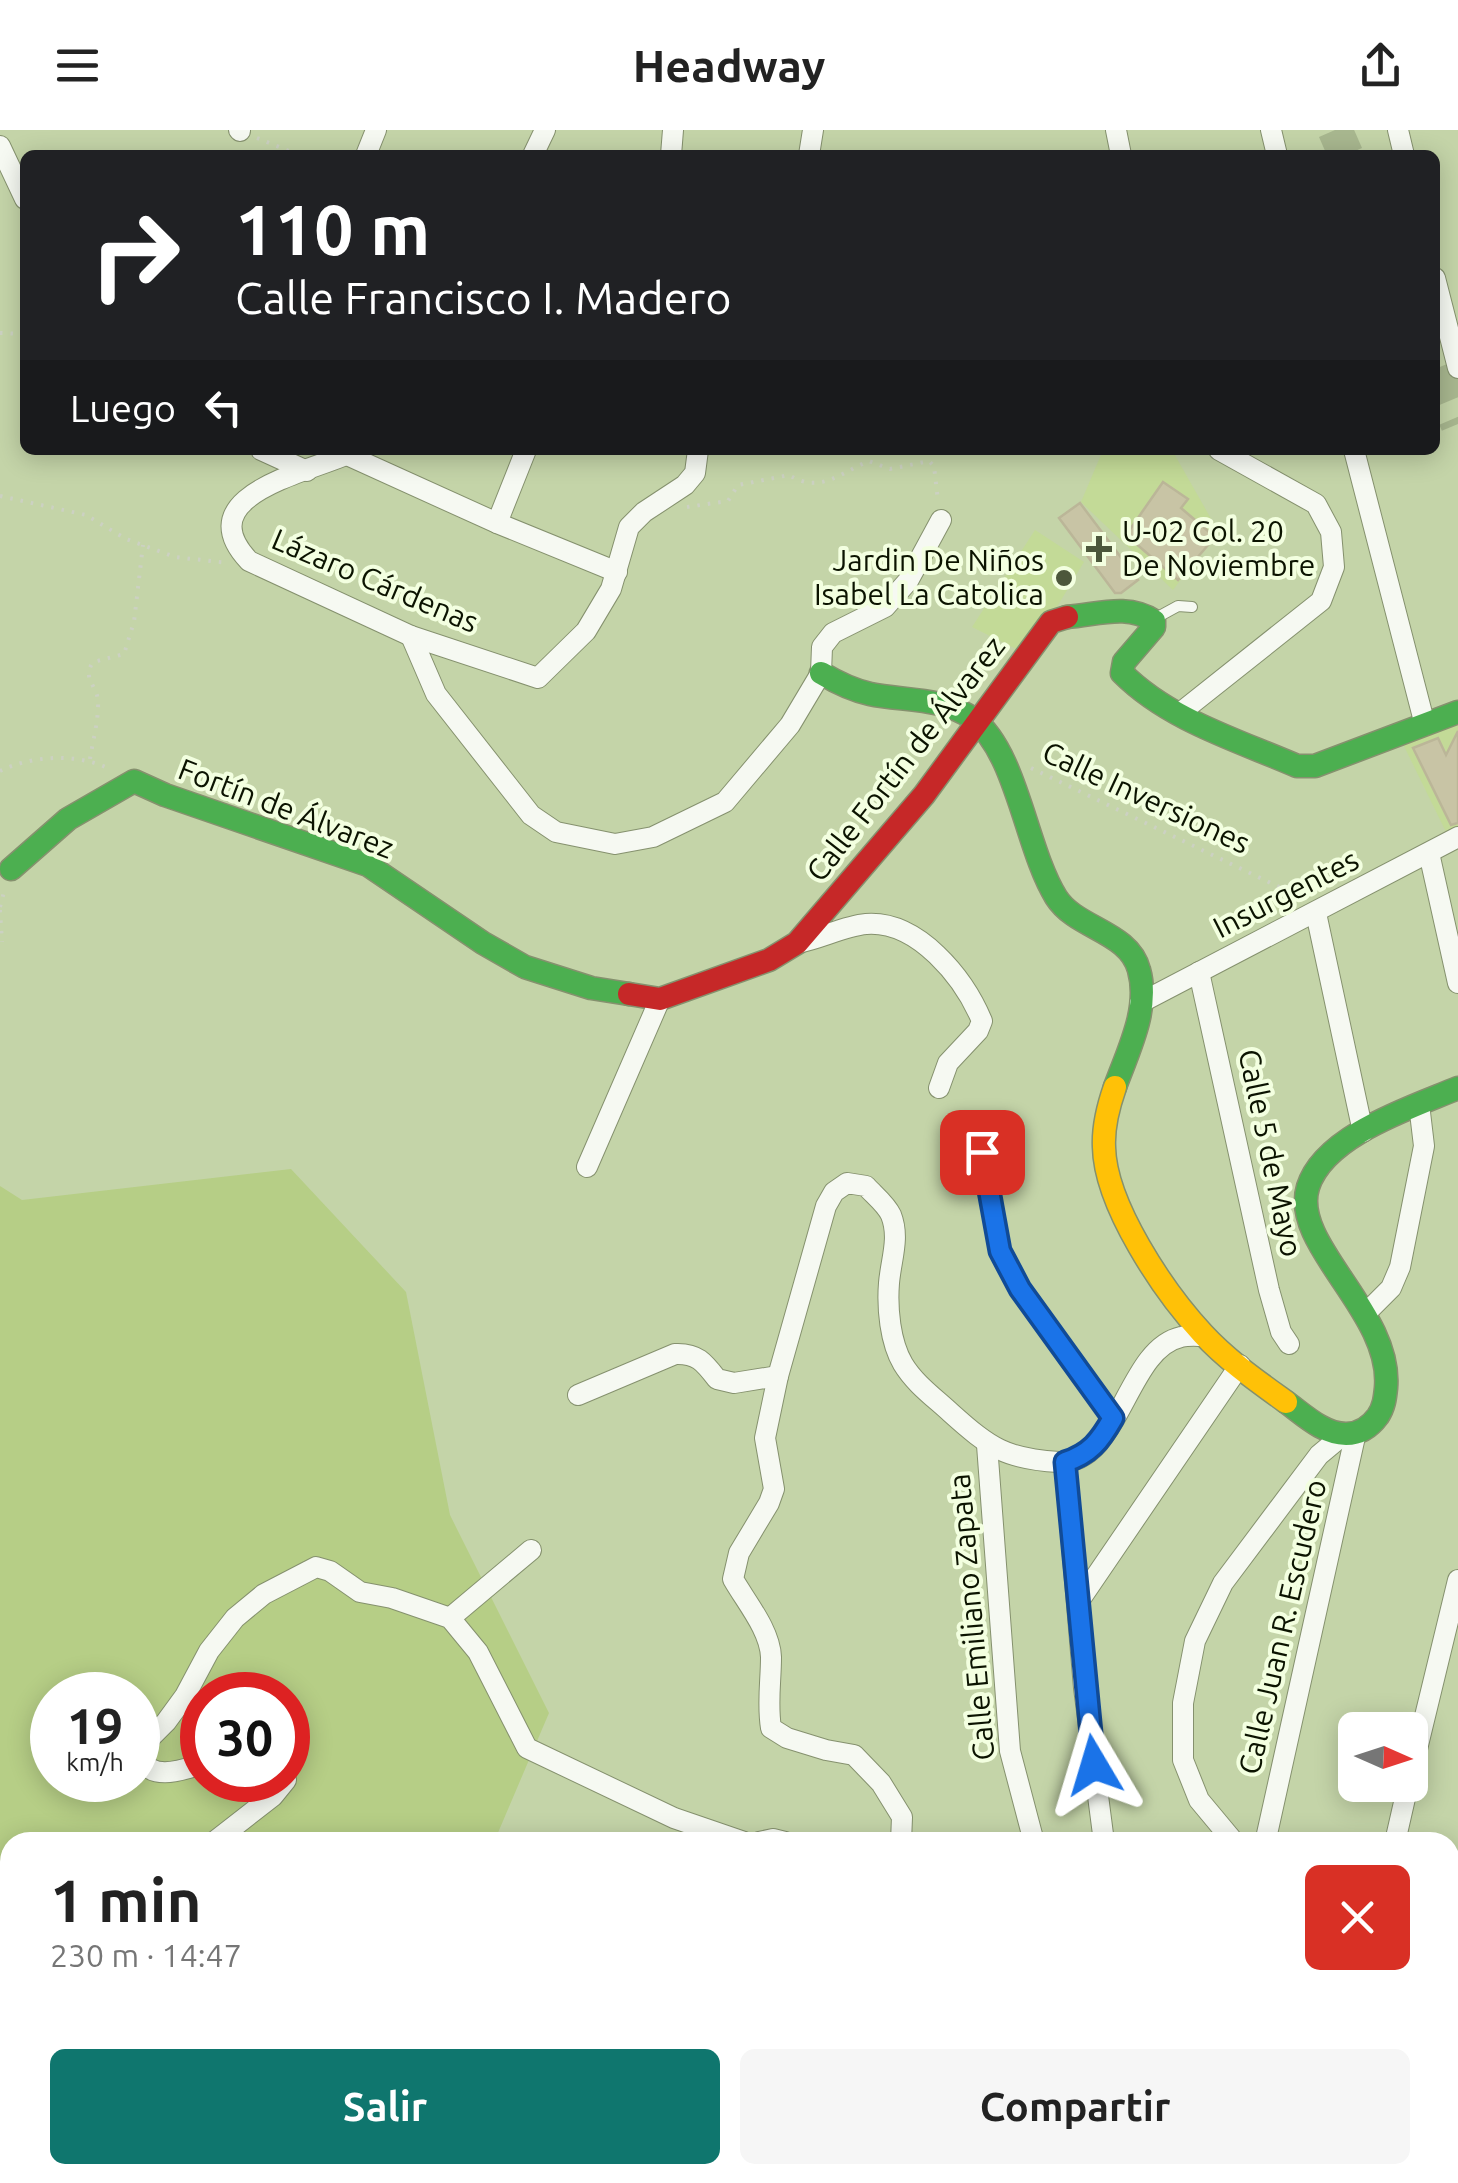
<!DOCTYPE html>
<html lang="es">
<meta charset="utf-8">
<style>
body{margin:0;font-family:Ubuntu,sans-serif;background:#f6f6f6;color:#222;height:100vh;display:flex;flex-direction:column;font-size:38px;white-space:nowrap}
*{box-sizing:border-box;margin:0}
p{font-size:32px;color:#767676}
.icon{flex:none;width:55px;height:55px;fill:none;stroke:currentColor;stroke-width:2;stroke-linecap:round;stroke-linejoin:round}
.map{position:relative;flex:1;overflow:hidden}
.drawer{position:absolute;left:0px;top:1702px;width:1460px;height:352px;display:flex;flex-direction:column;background:#fff;border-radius:30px 30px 0 0;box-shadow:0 5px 25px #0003}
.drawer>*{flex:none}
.banner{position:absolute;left:20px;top:20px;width:1420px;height:305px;border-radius:15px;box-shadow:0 5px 25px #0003;background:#202124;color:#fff;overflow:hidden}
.needle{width:65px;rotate:93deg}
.tools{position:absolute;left:1338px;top:1582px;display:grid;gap:20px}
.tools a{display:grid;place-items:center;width:90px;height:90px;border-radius:15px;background:#fff;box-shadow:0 5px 25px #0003;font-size:50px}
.speed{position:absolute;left:30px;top:1542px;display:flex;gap:20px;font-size:50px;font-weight:700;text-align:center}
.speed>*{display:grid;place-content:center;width:130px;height:130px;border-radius:50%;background:#fff;box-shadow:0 5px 25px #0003;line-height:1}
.speed small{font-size:25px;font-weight:400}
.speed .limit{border:15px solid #d22;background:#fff;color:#111}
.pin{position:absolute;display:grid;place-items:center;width:85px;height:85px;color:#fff;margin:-42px;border-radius:20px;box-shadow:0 5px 15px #0006}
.me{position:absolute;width:110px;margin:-55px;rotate:353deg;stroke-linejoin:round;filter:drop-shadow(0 0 8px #0008)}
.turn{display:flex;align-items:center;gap:35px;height:210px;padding:0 50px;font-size:45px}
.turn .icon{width:130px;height:130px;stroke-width:2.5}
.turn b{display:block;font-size:70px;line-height:85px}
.then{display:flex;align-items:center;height:95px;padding:0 50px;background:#0003;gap:20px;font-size:38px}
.round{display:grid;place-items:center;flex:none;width:105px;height:105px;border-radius:15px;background:#f6f6f6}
.overview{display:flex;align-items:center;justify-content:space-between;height:170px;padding:0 50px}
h1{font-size:60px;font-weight:700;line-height:75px}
.button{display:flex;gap:20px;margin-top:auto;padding:20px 50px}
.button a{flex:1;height:115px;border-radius:15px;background:#0f766e;color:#fff;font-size:40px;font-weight:700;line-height:115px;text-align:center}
.button a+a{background:#f6f6f6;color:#222}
header{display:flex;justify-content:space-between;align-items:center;height:130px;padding:0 50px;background:#fff;font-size:45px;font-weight:700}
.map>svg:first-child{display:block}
</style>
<header><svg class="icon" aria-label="menu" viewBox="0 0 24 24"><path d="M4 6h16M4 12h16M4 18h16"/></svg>Headway<svg class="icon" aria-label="share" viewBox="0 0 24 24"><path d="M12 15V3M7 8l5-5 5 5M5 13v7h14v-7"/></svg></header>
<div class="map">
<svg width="1458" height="2053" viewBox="0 0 1458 2053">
<rect width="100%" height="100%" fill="#c4d4a8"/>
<!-- built -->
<g fill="#c3da97">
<polygon points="1103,320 1172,320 1218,401 1173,460 1081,372"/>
<polygon points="1035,400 1084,432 1028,525 972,497"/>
<polygon points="1458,585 1458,701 1448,706 1401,610"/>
</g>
<!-- green -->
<path fill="#b6ce86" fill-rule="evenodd" d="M291,1039L406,1162L450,1385L549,1583L494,1712H200L159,1707L156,1712H10V2045H72L71,2053H0V1056L22,1070ZM52,1565H138V1650H52ZM202,1565H288V1650H202Z"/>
<!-- building -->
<g fill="#c8c4a5" stroke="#bbb698" stroke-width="2.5">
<polygon points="1163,352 1188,369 1181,378 1215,407 1178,450 1126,405"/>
<polygon points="1080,373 1138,450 1121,463 1115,463 1059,388"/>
<polygon points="1458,601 1458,693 1451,695 1413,618 1438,608 1446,625"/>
</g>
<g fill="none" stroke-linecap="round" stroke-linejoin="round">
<!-- highway-tunnel -->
<g stroke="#a8b78f" stroke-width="35" stroke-dasharray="35 18" stroke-linecap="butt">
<polyline points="1335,0 1346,25"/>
<polyline points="1435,239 1458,294"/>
</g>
<defs>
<polyline id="lane" points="1156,488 1178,476 1192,477"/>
<g id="street">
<polyline points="239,0 240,1"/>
<polyline points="1116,0 1121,25"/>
<polyline points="1271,0 1277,25"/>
<polyline points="1398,0 1404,25"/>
<polyline points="0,16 25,69"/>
<polyline points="366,25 376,0"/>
<polyline points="533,25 545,0"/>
<polyline points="671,25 673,0"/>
<polyline points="809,25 813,0"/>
<polyline points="1435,148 1458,238"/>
<polyline points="261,320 307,341"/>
<path d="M357,320C314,342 185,363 249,431L411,506L538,548L586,501L611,459L629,397L644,382L685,355L695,343L698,320"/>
<polyline points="1354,320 1425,595"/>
<polyline points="347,325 497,393 617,442"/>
<polyline points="497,393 526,320"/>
<polyline points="411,506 436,564 531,685 556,702 615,714 653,707 725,672 790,595 821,543 822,517 833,503 885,477 908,451 941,390"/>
<polyline points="1180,583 1321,471 1334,437 1331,402 1316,374 1219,320"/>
<polyline points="1429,723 1458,853"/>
<polyline points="1316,783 1363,1002"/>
<path d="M797,813C820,809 844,796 866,794C918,790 964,848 982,891L978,901L948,933L939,958"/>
<polyline points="1199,842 1269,1160 1281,1202 1289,1214"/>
<polyline points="1140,873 1458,707"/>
<polyline points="982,1023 1000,1121 1020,1159 1113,1288"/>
<polyline points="587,1037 660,869"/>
<polyline points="1368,1181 1391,1158 1400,1137 1424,1016 1419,974"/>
<path d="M578,1265L675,1224C697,1223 704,1232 717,1249L734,1253L778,1246"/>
<polyline points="987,1315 1010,1621 1034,1712"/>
<polyline points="1065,1332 1084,1558 1104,1712"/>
<polyline points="1077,1474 1240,1235"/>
<polyline points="450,1488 531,1420"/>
<path d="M202,1634C182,1640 152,1652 140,1628L151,1607L166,1592L185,1566L209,1521L235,1488L264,1464L316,1437L330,1441L360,1462L392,1468L450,1488L478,1522L527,1618L674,1688L744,1712"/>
<polyline points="1410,1648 1458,1450"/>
<polyline points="1267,1704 1356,1302"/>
<polyline points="214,1712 273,1666 286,1650"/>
<polyline points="759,1712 773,1709 785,1712"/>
<path d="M901,1712L902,1687L881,1653L854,1625L826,1620L787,1608L771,1598C767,1573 771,1552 771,1527C770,1500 746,1472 733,1449L739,1423L769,1373L774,1359L765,1308L778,1246L826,1076L834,1062L847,1053L866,1056C874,1065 886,1074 891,1085C900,1108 891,1129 889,1153C887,1178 890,1212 903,1234C915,1254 935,1268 951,1283C990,1318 1006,1329 1059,1332C1120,1335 1126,1219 1181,1207C1188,1205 1197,1206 1204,1206"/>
<polyline points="1234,1712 1199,1670 1183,1630 1183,1573 1195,1511 1223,1453 1319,1325 1343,1305"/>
<polyline points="1395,1712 1408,1655"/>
<polyline points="1450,1857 1458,1857"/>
<polyline points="683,2045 683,2053"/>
<polyline points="1403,2045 1458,2047"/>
<polyline points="175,2053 183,2045"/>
<polyline points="1163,2053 1166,2045"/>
<polyline points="1327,2053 1334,2045"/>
</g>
<g id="fast">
<path d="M1067,487C1097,485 1127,473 1154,491V497L1124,532L1122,543C1169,590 1237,610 1297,636H1315L1458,582"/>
<path d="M821,543C836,552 852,560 870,564C903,571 944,567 973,589C1017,622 1026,719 1056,767C1076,799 1129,801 1139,840C1150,879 1128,921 1115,957"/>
<polyline points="11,739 68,689 134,651 165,665 368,735 483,813 525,837 591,858 629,864"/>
<path d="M1286,1272C1303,1284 1323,1304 1346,1304C1359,1304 1370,1297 1378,1286C1384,1277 1385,1268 1386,1258C1393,1182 1290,1115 1308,1057C1324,1005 1413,977 1458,958"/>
</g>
<path id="slow" d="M1115,957C1108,977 1103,997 1104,1017C1105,1075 1164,1162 1203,1204C1227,1230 1257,1251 1286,1272"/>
<polyline id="jam" points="629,864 660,869 769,830 797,813 924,665 1051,492 1067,487"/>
</defs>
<!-- lane casing -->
<use href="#lane" stroke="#85916e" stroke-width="12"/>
<!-- street casing -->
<use href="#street" stroke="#85916e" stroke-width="22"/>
<!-- fast casing -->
<use href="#fast" stroke="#85916e" stroke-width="25"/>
<!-- slow casing -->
<use href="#slow" stroke="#85916e" stroke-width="25"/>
<!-- jam casing -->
<use href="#jam" stroke="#85916e" stroke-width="25"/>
<!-- path -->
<g stroke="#ccd1c2" stroke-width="4" stroke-dasharray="2.5 8" stroke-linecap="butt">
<polyline points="257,8 299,25"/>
<polyline points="0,203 25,204"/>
<polyline points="0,366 86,385 126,409 175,427 229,433"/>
<path d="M687,377L728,371L738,355L789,345C820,364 838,344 869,331L890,339L929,331L934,336L938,371"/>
<path d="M90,629C93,610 99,589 98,570C96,554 82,549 93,532L124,524L134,492L143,415"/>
<polyline points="1031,638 1302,768"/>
<path d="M0,641C33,625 77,623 110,639"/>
<polyline points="0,777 4,762"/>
<polyline points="0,780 2,812"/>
</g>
<!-- lane -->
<use href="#lane" stroke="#f6f9f2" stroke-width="10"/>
<!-- street -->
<use href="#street" stroke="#f6f9f2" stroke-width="20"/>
<!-- fast -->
<use href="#fast" stroke="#4caf50" stroke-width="22"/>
<!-- slow -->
<use href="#slow" stroke="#ffc107" stroke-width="22"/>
<!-- jam -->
<use href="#jam" stroke="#c62828" stroke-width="22"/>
</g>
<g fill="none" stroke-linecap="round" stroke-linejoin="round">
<defs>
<path id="route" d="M982,1022L1000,1121L1020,1159L1113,1288C1100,1311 1090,1324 1065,1332L1094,1635"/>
</defs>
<!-- route casing -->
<use href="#route" stroke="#114b97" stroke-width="25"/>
<!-- route -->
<use href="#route" stroke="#1a73e8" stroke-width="18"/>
</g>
<!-- markers -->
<g fill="#4c573b" stroke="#f3ffe0" stroke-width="4">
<path d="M1094 404h10v10h10v10h-10v10h-10v-10h-10v-10h10z"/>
<circle cx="1064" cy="448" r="10"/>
</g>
<g text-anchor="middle" stroke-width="8" stroke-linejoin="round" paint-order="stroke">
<!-- poi labels -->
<g font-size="30" fill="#0b1300" stroke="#f3ffe0" text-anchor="start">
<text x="1122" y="412">U-02 Col. 20<tspan x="1122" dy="34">De Noviembre</tspan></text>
<text x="1044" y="441" text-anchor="end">Jardin De Niños<tspan x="1044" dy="34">Isabel La Catolica</tspan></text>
</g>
<!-- street labels -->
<g font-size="30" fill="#0b1300" stroke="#f3ffe0">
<text transform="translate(375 451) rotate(23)" y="10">Lázaro Cárdenas</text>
<text transform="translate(906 629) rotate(-52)" y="10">Calle Fortín de Álvarez</text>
<text transform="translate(1146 668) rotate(25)" y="10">Calle Inversiones</text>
<text transform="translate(286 679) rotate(21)" y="10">Fortín de Álvarez</text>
<text transform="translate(1286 764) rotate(-27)" y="10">Insurgentes</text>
<text transform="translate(1270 1023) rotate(78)" y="10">Calle 5 de Mayo</text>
<text transform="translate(972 1487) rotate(-95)" y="10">Calle Emiliano Zapata</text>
<text transform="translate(1283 1497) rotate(-77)" y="10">Calle Juan R. Escudero</text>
</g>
</g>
</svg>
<div class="tools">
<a><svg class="needle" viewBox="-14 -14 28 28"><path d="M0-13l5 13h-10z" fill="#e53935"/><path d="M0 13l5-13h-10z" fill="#767676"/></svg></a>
</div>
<div class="speed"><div>19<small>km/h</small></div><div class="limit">30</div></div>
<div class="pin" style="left:982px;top:1022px;background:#d93025"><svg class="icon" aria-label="arrive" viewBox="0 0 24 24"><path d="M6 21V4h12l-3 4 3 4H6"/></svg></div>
<svg class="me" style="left:1094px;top:1635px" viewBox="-20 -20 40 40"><path d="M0-17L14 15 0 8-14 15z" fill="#1a73e8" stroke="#fff" stroke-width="4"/></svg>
<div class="banner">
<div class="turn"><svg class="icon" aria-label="right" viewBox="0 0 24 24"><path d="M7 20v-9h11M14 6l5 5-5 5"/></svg><div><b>110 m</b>Calle Francisco I. Madero</div></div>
<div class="then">Luego<svg class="icon" aria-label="left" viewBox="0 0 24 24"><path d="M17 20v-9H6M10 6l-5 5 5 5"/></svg></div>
</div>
<section class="drawer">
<div class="overview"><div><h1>1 min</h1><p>230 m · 14:47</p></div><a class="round" style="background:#d93025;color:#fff"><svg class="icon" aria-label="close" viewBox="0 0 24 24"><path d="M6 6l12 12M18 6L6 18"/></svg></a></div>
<div class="button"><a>Salir</a><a>Compartir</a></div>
</section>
</div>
